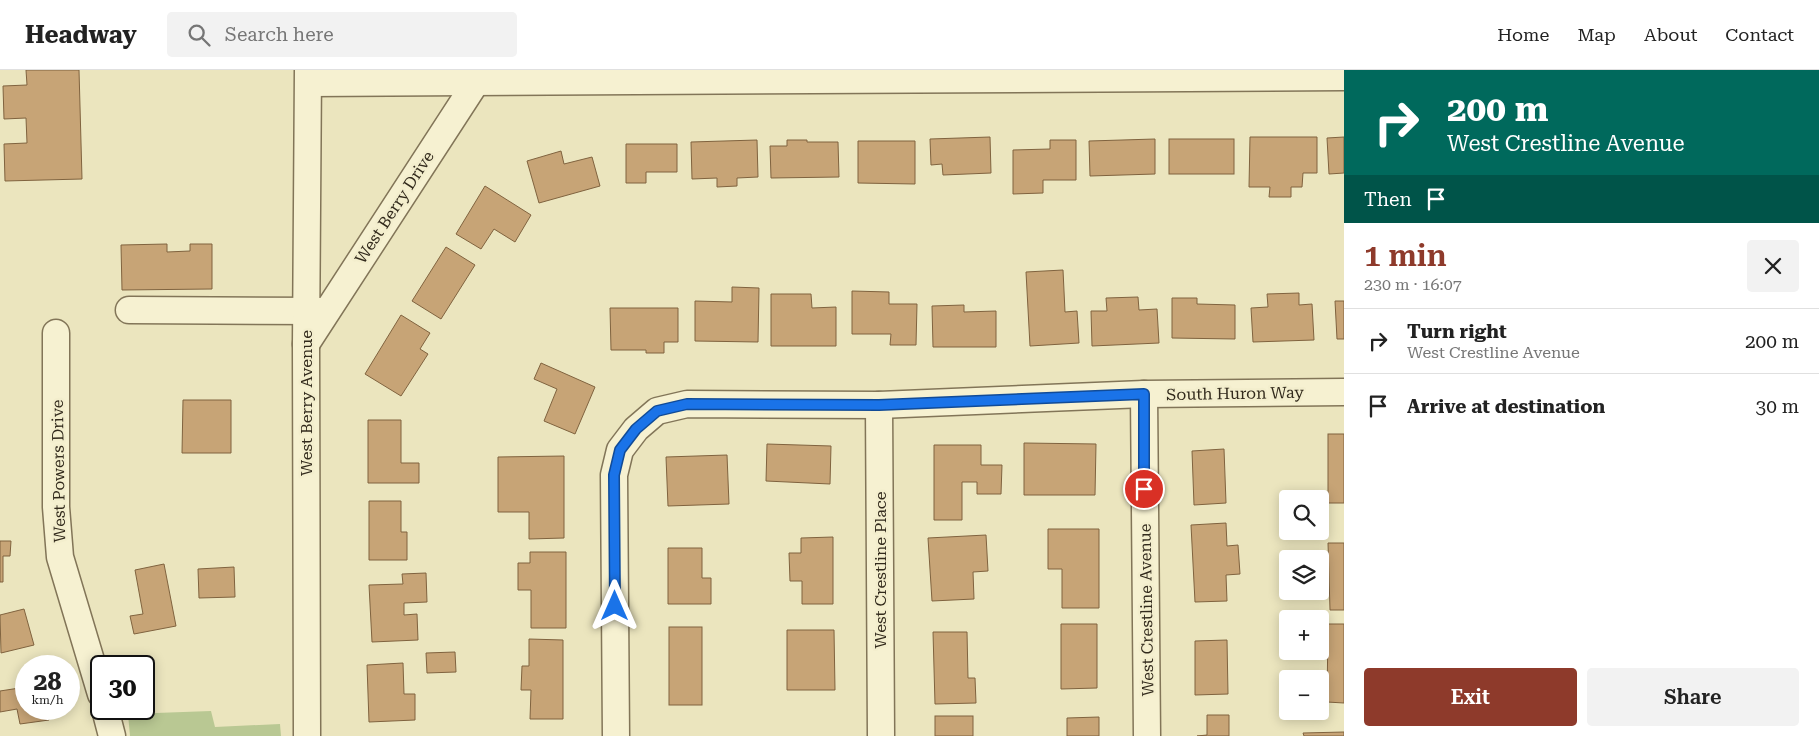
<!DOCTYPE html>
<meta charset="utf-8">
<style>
body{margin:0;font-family:"Roboto Serif",serif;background:#f2f2f2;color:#222;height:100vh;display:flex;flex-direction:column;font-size:19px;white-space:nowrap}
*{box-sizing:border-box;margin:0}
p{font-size:16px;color:#767676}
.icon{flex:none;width:28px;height:28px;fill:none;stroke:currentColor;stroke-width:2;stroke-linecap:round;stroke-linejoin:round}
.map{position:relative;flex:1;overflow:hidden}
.sheet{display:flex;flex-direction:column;background:#fff;width:475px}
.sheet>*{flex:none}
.top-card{background:#00695c;color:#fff;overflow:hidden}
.buttons{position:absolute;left:1279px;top:420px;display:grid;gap:10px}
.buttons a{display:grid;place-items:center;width:50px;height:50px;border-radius:5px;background:#fff;box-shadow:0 2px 12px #0003;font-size:25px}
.speed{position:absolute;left:15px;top:585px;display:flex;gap:10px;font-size:25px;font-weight:700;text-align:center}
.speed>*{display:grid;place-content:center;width:65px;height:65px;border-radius:50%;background:#fff;box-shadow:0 2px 12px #0003;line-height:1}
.speed small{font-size:12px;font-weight:400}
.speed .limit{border:2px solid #111;border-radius:8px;background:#fff;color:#111}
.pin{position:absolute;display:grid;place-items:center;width:42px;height:42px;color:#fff;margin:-21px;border:2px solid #fff;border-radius:50%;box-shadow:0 1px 5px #0007}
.me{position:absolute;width:55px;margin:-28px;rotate:0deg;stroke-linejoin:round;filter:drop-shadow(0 0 4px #0008)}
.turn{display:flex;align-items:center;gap:18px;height:105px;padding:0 20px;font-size:22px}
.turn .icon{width:65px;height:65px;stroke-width:2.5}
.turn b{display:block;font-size:35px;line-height:42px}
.then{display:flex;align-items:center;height:48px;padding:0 20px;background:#0003;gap:10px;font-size:19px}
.round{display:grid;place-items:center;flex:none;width:52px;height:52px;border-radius:5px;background:#f2f2f2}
.overview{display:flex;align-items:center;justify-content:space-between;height:85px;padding:0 20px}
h1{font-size:30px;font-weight:600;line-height:38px;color:#8e3a2b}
.primary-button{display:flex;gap:10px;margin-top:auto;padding:10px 20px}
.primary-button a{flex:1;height:58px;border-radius:5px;background:#8e3a2b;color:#fff;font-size:20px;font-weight:600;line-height:58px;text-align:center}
.primary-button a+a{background:#f2f2f2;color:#222}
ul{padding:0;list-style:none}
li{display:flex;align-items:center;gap:15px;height:65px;padding:0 20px;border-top:1px solid #e0e0e0}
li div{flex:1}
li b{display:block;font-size:19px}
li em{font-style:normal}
header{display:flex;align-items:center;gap:30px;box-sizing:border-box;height:70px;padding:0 25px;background:#fff;border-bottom:1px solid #e0e0e0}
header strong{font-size:24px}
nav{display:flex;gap:28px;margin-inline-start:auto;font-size:18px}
.search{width:350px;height:45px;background:#f2f2f2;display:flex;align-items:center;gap:12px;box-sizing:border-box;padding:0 18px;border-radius:5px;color:#767676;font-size:19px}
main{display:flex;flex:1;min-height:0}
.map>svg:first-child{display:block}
</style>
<header>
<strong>Headway</strong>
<div class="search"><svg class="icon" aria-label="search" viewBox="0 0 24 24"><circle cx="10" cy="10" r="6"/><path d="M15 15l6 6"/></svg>Search here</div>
<nav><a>Home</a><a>Map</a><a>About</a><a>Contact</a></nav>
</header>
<main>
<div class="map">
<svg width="1344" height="666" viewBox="0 0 1344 666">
<rect width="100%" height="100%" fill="#ebe5be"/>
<!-- green -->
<polygon fill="#b9c893" points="211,641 215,657 280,654 281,666 130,666 128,644"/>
<!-- building -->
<g fill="#c7a476" stroke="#80633f">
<polygon points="26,0 79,0 82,109 5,111 4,74 27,73 26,48 4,49 3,16 27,15"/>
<polygon points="990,67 991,103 943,105 942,94 931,95 930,69"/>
<polygon points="1250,67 1317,67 1317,103 1303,103 1302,117 1291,117 1291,127 1269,127 1270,117 1249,117"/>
<polygon points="1344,67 1344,103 1329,104 1327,68"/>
<polygon points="1155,69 1155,104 1090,106 1089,71"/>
<rect x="1169" y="69" width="65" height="35"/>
<polygon points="757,70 758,107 737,108 737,116 717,117 717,108 692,109 691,72"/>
<polygon points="787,70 807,70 807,72 838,72 839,107 771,108 770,76 787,76"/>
<polygon points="1050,70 1076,70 1076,110 1043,110 1043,123 1013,124 1013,80 1050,79"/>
<polygon points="858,71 915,71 915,114 858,113"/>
<polygon points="626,74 677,74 677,102 646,102 646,113 626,113"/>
<polygon points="561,81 564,94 592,87 600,116 539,133 527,91"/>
<polygon points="485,116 531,145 515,172 494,159 481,179 456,164"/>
<polygon points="167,174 167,182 190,181 190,174 212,174 212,219 122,220 121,175"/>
<polygon points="446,177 475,195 441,249 412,231"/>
<polygon points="1063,200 1065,242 1077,241 1079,273 1030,276 1026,202"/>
<polygon points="732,217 759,218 758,272 695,271 695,231 732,232"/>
<polygon points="852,221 889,222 889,234 917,234 916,275 890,275 891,264 852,264"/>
<polygon points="1299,223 1299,235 1312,234 1314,270 1253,272 1251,238 1268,237 1267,224"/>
<polygon points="771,224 811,224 812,238 836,237 836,276 771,276"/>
<polygon points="1138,227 1139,240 1157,239 1159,273 1092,276 1091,241 1107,241 1106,228"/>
<polygon points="1172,228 1197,228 1197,234 1235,235 1235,269 1172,268"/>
<polygon points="1335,231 1344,231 1344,269 1337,269"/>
<polygon points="964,235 964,242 996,241 996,277 933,277 932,236"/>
<polygon points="610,238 678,238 678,272 664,272 664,283 646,283 646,280 611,280"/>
<polygon points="401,245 430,263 420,279 428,284 401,326 365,304"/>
<polygon points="541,293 595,317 575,364 544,351 557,319 534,309"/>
<polygon points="183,330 231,330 231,383 182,383"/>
<polygon points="368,350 401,350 401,393 419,393 419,413 368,413"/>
<rect x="1328" y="364" width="16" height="69"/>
<polygon points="1024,373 1096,374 1095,425 1024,425"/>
<polygon points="767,374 831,376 830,414 766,411"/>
<polygon points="934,375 981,375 981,395 1002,395 1001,424 977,424 977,412 962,412 962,450 934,450"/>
<polygon points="1224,379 1226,433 1194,435 1192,381"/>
<polygon points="727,385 729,434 668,436 666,387"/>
<polygon points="564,386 564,468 529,469 529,442 498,442 498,387"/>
<polygon points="369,431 401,431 401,462 407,462 407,490 369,490"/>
<polygon points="1226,453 1227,476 1238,475 1240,504 1226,505 1227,531 1195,532 1191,455"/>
<polygon points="1048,459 1099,459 1099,538 1062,538 1062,499 1048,499"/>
<polygon points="986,465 988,501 973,502 974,529 932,531 928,468"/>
<polygon points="833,467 833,534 802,534 802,511 790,511 789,483 801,483 801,468"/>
<polygon points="0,471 11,471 10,486 3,486 3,512 0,512"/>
<polygon points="1328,473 1344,473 1344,540 1330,540"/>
<polygon points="668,478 702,478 702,508 711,508 711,534 668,534"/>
<polygon points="530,482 566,482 566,558 531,558 531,520 518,520 518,493 530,493"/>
<polygon points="164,494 176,556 134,564 130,546 143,544 135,500"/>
<polygon points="234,497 235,527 199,528 198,499"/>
<polygon points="426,503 427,532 404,533 404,545 417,544 418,570 372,572 369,515 403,514 402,504"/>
<polygon points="24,539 34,575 1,583 0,545"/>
<polygon points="1061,554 1097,554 1097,618 1061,619"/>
<polygon points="1328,554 1344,554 1344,633 1327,632"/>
<rect x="669" y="557" width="33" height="78"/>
<polygon points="787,560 834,560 835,620 787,620"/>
<polygon points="933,562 967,562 968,608 975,608 976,633 935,634"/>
<polygon points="529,569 563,570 563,649 530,649 531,620 521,620 522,596 529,596"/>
<polygon points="1227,570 1228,624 1195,625 1195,571"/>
<polygon points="455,582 456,602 427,603 426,583"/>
<polygon points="403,593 404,624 415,624 415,650 369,652 367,595"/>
<polygon points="26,617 26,639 47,639 49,650 20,654 17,639 0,642 0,621"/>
<polygon points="1207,645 1229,645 1229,666 1197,666 1207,665"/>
<rect x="935" y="646" width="38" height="20"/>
<polygon points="1099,647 1099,666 1067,666 1067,648"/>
<polygon points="1344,662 1344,666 1304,666 1303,663"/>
</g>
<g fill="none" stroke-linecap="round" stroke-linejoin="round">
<defs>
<g id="minor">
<polyline points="309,13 1344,7"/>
<polyline points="129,240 324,241"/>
<polyline points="56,263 56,437 60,487 101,624"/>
<polyline points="306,274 484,0"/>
<polyline points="1144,324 1147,666"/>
<polyline points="879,335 881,666"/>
<polyline points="105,639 112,666"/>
<polyline points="307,666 306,274 308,0"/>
<polyline points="616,666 614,405 620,380 636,359 657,341 687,334 879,335 1144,324 1344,322"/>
</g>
</defs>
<!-- minor casing -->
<use href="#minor" stroke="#827558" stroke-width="29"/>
<!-- minor -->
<use href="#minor" stroke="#f6f1d1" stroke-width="26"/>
</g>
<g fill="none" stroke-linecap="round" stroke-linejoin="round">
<defs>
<polyline id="route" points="615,536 614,405 620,380 636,359 657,341 687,334 879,335 1144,324 1144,419"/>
</defs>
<!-- route casing -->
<use href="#route" stroke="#114b97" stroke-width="12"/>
<!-- route -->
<use href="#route" stroke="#1a73e8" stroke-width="9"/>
</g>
<g text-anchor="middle" stroke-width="5" stroke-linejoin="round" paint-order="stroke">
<!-- street labels -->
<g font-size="16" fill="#322a1c" stroke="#f3eecd">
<text transform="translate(394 137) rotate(-57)" y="6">West Berry Drive</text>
<text transform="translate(1235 323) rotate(-1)" y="6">South Huron Way</text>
<text transform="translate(306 333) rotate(-90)" y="6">West Berry Avenue</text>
<text transform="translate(58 401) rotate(-91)" y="6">West Powers Drive</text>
<text transform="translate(880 500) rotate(-90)" y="6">West Crestline Place</text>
<text transform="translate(1146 540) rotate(-91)" y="6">West Crestline Avenue</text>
</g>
</g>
</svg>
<div class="buttons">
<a><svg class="icon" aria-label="search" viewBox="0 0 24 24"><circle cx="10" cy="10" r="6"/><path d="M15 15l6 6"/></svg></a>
<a><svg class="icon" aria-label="layers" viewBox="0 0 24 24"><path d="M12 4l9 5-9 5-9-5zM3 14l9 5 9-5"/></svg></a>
<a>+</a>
<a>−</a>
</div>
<div class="speed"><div>28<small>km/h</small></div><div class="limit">30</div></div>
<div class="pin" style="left:1144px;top:419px;background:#d93025"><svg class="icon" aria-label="arrive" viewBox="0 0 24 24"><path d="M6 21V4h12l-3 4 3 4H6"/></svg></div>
<svg class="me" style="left:615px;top:536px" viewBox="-20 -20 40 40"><path d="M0-17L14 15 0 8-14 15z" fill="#1a73e8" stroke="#fff" stroke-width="4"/></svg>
</div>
<section class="sheet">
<div class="top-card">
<div class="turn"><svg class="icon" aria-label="right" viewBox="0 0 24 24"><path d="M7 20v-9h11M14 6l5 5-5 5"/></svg><div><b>200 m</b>West Crestline Avenue</div></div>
<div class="then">Then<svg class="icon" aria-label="arrive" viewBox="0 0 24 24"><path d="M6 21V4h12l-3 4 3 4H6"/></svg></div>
</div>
<div class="overview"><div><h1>1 min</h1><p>230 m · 16:07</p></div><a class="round"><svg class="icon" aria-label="close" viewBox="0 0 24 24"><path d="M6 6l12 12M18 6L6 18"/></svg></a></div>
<ul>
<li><svg class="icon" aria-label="right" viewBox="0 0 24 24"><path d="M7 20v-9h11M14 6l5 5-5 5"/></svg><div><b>Turn right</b><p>West Crestline Avenue</p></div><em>200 m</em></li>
<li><svg class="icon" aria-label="arrive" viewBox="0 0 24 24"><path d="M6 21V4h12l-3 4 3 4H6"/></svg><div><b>Arrive at destination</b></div><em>30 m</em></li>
</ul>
<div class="primary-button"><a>Exit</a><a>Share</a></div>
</section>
</main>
